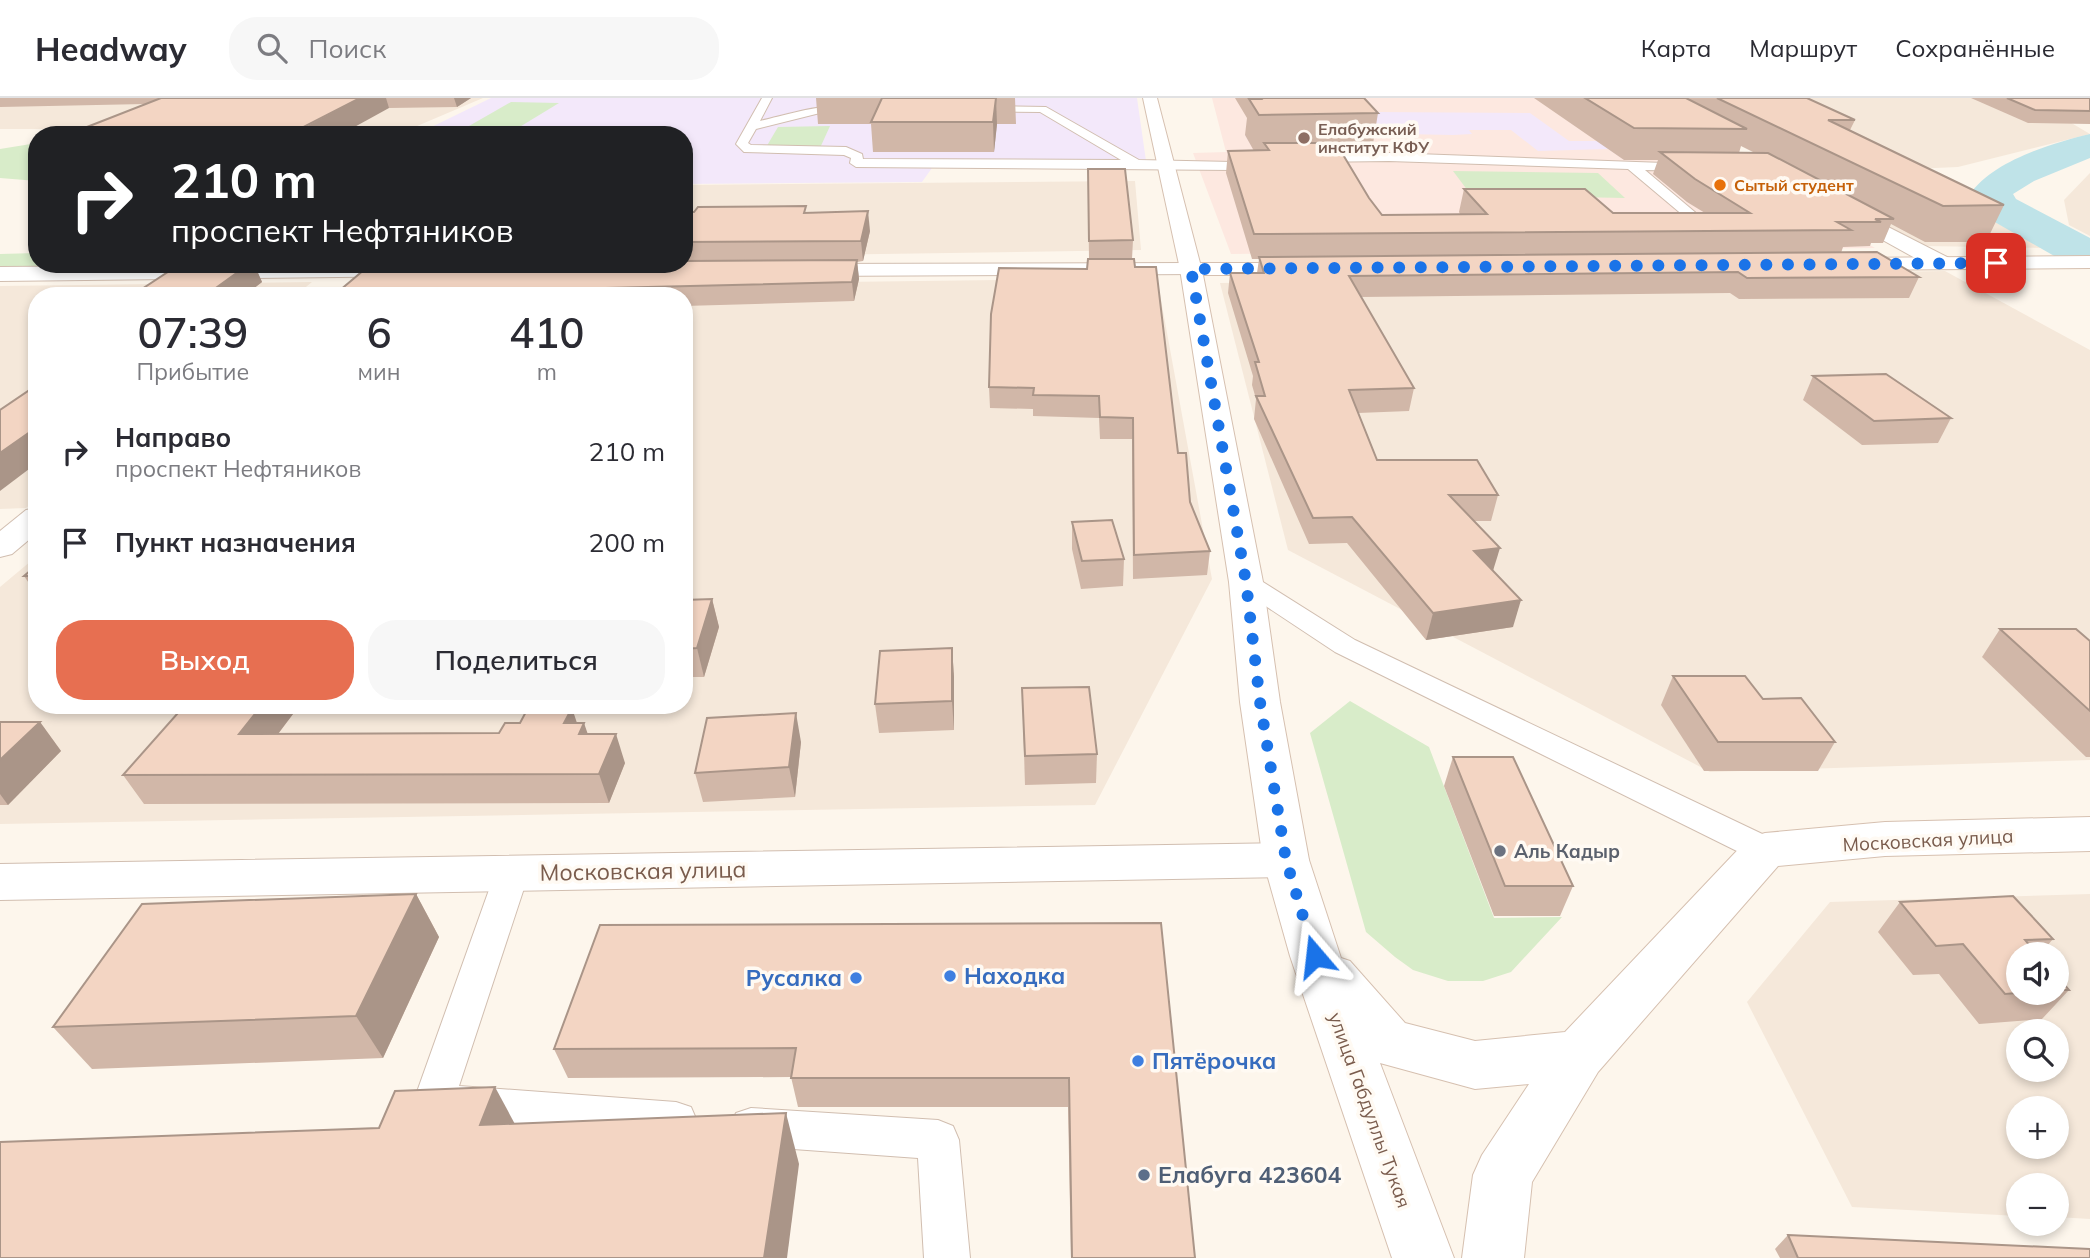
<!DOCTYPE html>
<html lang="ru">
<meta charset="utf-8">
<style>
body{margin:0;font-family:Mulish,sans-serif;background:#f7f7f7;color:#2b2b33;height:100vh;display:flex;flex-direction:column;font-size:26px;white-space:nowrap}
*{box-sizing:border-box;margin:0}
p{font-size:23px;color:#7c7c81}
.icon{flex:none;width:38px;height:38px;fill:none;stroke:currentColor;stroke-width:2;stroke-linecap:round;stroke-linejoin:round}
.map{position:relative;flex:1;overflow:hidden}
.drawer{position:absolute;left:28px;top:189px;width:665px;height:427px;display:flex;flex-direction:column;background:#fff;border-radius:28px;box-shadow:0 4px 10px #0003}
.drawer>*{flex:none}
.banner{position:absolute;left:28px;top:28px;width:665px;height:147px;border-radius:28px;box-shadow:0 4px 10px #0003;background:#202124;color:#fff;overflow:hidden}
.buttons{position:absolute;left:2006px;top:844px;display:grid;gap:14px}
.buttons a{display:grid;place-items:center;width:63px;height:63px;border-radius:50%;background:#fff;box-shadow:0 4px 10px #0003;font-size:35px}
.pin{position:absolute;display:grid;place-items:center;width:60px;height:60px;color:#fff;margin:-30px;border-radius:14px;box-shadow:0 4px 10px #0006}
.me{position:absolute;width:77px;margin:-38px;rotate:343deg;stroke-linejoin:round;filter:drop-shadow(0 0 5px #0008)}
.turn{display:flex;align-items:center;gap:24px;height:147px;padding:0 28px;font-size:32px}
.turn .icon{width:91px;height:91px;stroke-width:2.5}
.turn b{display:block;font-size:49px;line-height:60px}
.eta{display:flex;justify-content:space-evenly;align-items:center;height:119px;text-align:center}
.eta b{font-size:42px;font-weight:600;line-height:49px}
.cta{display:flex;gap:14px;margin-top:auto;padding:14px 28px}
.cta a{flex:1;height:80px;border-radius:28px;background:#e76f51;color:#fff;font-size:28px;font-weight:600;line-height:80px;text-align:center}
.cta a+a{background:#f7f7f7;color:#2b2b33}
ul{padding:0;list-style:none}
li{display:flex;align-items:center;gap:21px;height:91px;padding:0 28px}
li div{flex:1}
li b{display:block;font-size:26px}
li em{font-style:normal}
header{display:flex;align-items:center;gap:42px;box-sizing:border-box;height:98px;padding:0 35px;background:#fff;border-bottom:2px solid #e1e1e2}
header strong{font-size:33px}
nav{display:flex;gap:38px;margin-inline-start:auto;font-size:24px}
.search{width:490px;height:63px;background:#f7f7f7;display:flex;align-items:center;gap:18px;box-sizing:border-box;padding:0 24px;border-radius:28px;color:#7c7c81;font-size:26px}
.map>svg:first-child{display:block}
</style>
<header>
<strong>Headway</strong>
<div class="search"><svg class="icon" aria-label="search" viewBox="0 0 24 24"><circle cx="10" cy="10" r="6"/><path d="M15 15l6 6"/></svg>Поиск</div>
<nav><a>Карта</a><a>Маршрут</a><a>Сохранённые</a></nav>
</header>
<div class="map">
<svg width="2090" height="1160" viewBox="0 0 2090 1160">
<rect width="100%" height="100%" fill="#fdf6ec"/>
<!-- residential -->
<g fill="#f5e8da" fill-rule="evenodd">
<polygon points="0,0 483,0 396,37 102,37 113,31 0,31"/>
<polygon points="1657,0 2029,0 2090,36 1958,69 1889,72 2048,150 1924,148"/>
<polygon points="2090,75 2090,138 2069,127 2064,102"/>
<polygon points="1135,83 1141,152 684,159 684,87"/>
<polygon points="1945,173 2090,252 2090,662 1710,674 1288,452 1220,185"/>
<polygon points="1157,180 1212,481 1095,707 0,726 0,489 37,458 37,607 684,607 684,198 340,198 349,190"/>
<polygon points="312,184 295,198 37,198 37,401 26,410 0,411 0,188"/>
<path d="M2090,796V1121L2056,1119V1087H2018V1118L1852,1109L1747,904L1830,804ZM2018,856H2056V894H2018ZM2018,933H2056V971H2018ZM2018,1010H2056V1048H2018Z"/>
</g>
<!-- commercial -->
<polygon fill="#fde8e0" points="1212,0 1584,0 1690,43 1875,150 1231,156 1193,55 1226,54"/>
<!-- education -->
<g fill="#f3e8fa">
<polygon points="491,0 1137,0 1147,70 1064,68 1064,71 932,70 922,84 684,86 684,37 415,37"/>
<polygon points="1374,14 1530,15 1569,43 1644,43 1675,62 1625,62 1608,51 1538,53 1511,32 1469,32 1472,36 1453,37 1402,36 1398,33 1356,33 1372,53 1254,52 1245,37 1312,37"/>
</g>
<!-- green -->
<g fill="#d8ecc9">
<polygon points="511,4 559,5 513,33 462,32"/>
<polygon points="830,28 820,50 765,51 778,29"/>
<polygon points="37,45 37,83 0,80 0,51"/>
<polygon points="1453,73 1598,75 1625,100 1471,97"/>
<polygon points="37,155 37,166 148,166 118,170 0,172 0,156"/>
<polygon points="1350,603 1429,649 1494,820 1562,819 1511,874 1483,883 1448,883 1413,872 1395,859 1366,834 1310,635"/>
</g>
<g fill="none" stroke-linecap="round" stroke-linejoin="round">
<!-- river -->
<path fill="#bfe3e8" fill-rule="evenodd" d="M2090,36V60L2034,83L2013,96L2016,101L2090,140V164L2079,167L2063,163L1986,119L1970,96C1993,63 2052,45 2090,36Z"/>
<defs>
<g id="lane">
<path d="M762,0H772L760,23C782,18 840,0 858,11L853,14H824L756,31L748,45L751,47L846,49L862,56L863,61L1121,62L1040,14L973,13L972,11L977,8L1046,9L1139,62L1233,64L1262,56L1268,60L1233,72L856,69L850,65L851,60L844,57L744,54L736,46Z"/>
<polygon points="1389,55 1692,66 1696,67 1696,73 1645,72 1709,126 1707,129 1697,129 1628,71 1389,63 1309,64 1303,60 1309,56"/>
<polygon points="1246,476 1255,479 1355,542 1777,743 1782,752 1777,761 1765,764 1753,761 1335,554 1237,489 1233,484 1237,479"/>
<polygon points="512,762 524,766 529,775 459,988 676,1004 691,1009 697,1023 691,1037 676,1042 433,1024 419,1018 413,1005 495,775 500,766"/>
<polygon points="751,1010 938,1022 953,1028 959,1042 970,1160 924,1160 918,1060 751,1048 736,1043 730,1029 736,1015"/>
</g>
<g id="street">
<polygon points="1841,105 1949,160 1952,165 1949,170 1933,170 1834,115 1831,111 1834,107"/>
<polygon points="1191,165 1199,166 1202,171 1199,176 807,178 799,177 796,172 799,167 807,166"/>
<polygon points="414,166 422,168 425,173 422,178 0,183 0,169"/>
<polygon points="37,410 37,435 12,456 0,459 0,433 26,412"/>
<polygon points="1286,745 1302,750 1309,762 1302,774 1286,779 0,802 0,766"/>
</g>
<g id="secondary">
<polygon points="1143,0 1157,0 1200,165 1311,165 1319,166 1322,171 1319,176 1311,177 1203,177 1263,484 1280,604 1309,762 1341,860 1350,863 1405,925 1475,943 1565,934 1749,740 1765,735 1885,724 2090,719 2090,753 1885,758 1778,768 1598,974 1532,1084 1524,1160 1462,1160 1473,1077 1482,1057 1529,986 1475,991 1380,965 1454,1160 1392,1160 1290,858 1263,762 1240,604 1229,484 1180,171"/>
<polygon points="2090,158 2090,170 1844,172 1836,171 1833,166 1836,161 1844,160"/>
</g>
</defs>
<!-- lane casing -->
<use href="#lane" stroke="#d1beb0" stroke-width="2"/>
<!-- street casing -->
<use href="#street" stroke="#d1beb0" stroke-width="2"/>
<!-- secondary casing -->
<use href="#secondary" stroke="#d6c0b0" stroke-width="2"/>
<!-- lane -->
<use href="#lane" fill="#fff" fill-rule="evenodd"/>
<!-- street -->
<use href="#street" fill="#fff" fill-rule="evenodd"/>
<!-- secondary -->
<use href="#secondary" fill="#fff" fill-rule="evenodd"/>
</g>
<!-- wall -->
<g fill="#d1b7a8" fill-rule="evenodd">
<polygon points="0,0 471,0 457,9 389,10 145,6 0,9"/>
<polygon points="816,0 1015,0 1016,26 997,26 994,54 873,54 871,26 818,26"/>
<path d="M1235,0H1364L1378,15L1372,52L1341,53L1369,100L1382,117L1460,116L1459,114L1464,91L1613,115H1705L1687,104L1653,76L1658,62H1624L1534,0H1807L1855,22L1850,32L2004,107L1986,144H1925L1891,126L1883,145H1871L1870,148L1843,149L1841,155L1919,179L1909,200L1739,201L1730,195L1361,199L1414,290L1409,313L1358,315L1377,362L1498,397L1491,423H1474L1493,473L1513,529L1426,542L1347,445L1309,446L1254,321L1256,301L1252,287L1253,278L1228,195L1230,175H1257L1259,161H1252L1226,75L1228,53H1254L1245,37L1247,20ZM1741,48L1755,55H1739Z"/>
<polygon points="1971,0 2090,0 2090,26 2028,25"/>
<polygon points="1088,71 1133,142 1132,161 1135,169 1190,404 1210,453 1207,477 1133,481 1132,341 1100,341 1099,320 1033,318 1033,311 990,310 989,289 1087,171 1089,161"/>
<polygon points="684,114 807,114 870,133 863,163 857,164 859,181 854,203 684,208 684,198 341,198 339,193 684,166"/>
<polygon points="180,166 254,166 262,184 244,198 141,198 139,193"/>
<polygon points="1813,278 1951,320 1938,345 1862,347 1803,302"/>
<polygon points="1072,424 1124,461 1123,488 1081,491 1072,451"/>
<polygon points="37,467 37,497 24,478"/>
<polygon points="712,501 719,529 704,579 684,579 684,502"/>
<polygon points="2000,531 2090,543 2090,659 2086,659 1982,559"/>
<polygon points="952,550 954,579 954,632 879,635 875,606"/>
<polygon points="1673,578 1763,601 1835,644 1818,673 1704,673 1661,607"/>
<polygon points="1022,590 1097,656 1096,685 1025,687"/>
<polygon points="185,607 288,607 293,616 278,636 499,635 577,625 588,636 625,665 609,705 144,706 123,677"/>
<polygon points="0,624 40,624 61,653 8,707 0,707"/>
<polygon points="801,644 795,699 703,704 695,675"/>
<polygon points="1453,659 1573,788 1560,818 1494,818 1444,688"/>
<polygon points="416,796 439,839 383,960 92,971 53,929"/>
<polygon points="1900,804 2053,841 2040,856 2018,856 2018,894 2056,894 2056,877 2069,892 2042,921 1979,926 1939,876 1913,877 1878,834"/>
<polygon points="1161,825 1195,1160 1071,1160 1068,1009 798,1009 791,979 568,980 554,951"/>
<polygon points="1788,1137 2090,1160 1780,1160 1775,1151"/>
</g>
<!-- shaded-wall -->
<g fill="#aa9588">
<polygon points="360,0 386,0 389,10 340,37 290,37"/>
<polygon points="454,0 471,0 457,9"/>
<polygon points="996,0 997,26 994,54 993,24"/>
<polygon points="868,113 870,133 863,163 861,143"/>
<polygon points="857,162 859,181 854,203 852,184"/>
<polygon points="249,166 254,166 262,184 244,198 216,198 213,192"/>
<polygon points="606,190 607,198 600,198"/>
<polygon points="37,329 37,365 0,393 0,355"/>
<polygon points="1500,450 1492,476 1474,453"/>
<polygon points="712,501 719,529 704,579 697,550"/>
<polygon points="1521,502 1513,529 1426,542 1433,515"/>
<polygon points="952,550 954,579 954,632 952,603"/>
<polygon points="262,607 288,607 293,616 256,665 239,636"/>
<polygon points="572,610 580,634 584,625 594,654 564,625"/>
<polygon points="796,615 801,644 795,699 789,669"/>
<polygon points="40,624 61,653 8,707 0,696 0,662"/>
<polygon points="616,636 625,665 609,705 599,676"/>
<polygon points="416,796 439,839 383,960 356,918"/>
<polygon points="495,989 523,1041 480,1027"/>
<polygon points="786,1015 799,1066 787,1160 764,1160"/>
</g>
<!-- building -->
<g fill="#f3d5c3" stroke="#aa9588" stroke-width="2">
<polygon points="161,0 360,0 290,36 69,36"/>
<polygon points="882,0 996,0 993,24 871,24"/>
<polygon points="1260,0 1364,0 1378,15 1259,17 1249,1 1261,1"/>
<polygon points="1585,0 1686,0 1747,31 1634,30"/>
<polygon points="1717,0 1807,0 1855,22 1828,22 2004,107 1943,108"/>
<polygon points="2007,0 2090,0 2090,13 2035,12"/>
<polygon points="1264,45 1336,45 1369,100 1382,117 1487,116 1464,91 1585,91 1613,115 1750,115 1695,81 1660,54 1768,55 1894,121 1875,121 1881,124 1837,124 1851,132 1254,136 1228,53 1269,52"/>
<polygon points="1088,71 1125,71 1133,142 1089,143"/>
<polygon points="806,108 804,115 868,113 861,143 684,144 684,114 694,114 698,109"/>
<polygon points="1877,154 1919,179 1747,180 1738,174 1349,178 1414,290 1349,292 1377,362 1477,362 1498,397 1449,397 1500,450 1474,453 1521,502 1433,515 1352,419 1313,420 1256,298 1265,298 1255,264 1259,264 1230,175 1264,175 1259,159"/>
<polygon points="1088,161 1134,161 1135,169 1156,169 1178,355 1186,355 1190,404 1210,453 1134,457 1133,320 1100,319 1099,298 1033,297 1034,290 989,289 991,216 999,170 1087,171"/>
<polygon points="857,162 852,184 606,190 600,198 442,198 448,192 339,193 371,166 684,166 684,163"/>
<polygon points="180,166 249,166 213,192 139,193"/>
<polygon points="1886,276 1951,320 1874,323 1813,278"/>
<polygon points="37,287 37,329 0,355 0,312"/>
<polygon points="1112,422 1124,461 1082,463 1072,424"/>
<polygon points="37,467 37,478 24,478"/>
<polygon points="712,501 697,550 684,551 684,502"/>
<polygon points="2000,531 2076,531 2090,543 2090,613"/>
<polygon points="952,550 952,603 875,606 880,553"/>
<polygon points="1673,578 1745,578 1763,601 1801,600 1835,644 1718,644"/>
<polygon points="1089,589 1097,656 1025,658 1022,590"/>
<polygon points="185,607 262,607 239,636 499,635 505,625 520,625 528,610 572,610 564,625 584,625 579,636 616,636 599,676 123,677"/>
<polygon points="796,615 789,669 695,675 707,620"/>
<polygon points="0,624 40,624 0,662"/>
<polygon points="1453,659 1513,659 1573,788 1505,788"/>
<polygon points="416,796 356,918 53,929 142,806"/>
<polygon points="2013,798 2053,841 2025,842 2037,856 2018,856 2018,894 2030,894 2005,896 1963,846 1936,848 1900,804"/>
<polygon points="1161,825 1195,1160 1072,1160 1069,980 791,980 796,950 554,951 600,827"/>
<polygon points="2056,877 2069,892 2056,892"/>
<polygon points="495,989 480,1027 786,1015 764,1160 0,1160 0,1044 379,1030 395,993"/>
<polygon points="1788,1137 2090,1151 2090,1160 1798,1160"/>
</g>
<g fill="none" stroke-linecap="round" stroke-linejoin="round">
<!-- route -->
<polyline stroke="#1a73e8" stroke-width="12" stroke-dasharray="0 21.6" points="1315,858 1286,762 1260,604 1246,484 1191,171 1996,165"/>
</g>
<!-- markers -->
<circle fill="#8d6e63" stroke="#fffaf3" stroke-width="2.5" cx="1304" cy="40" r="7"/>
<circle fill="#e8710a" stroke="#fffaf3" stroke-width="2.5" cx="1720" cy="87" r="7"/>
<circle fill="#6b7280" stroke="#fffaf3" stroke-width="2.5" cx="1500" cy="753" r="7"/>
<g fill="#3f7fe0" stroke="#fffaf3" stroke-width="2.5">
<circle cx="950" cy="878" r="7"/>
<circle cx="856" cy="880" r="7"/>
<circle cx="1138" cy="963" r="7"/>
</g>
<circle fill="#5c6f8a" stroke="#fffaf3" stroke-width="2.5" cx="1144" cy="1077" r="7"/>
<g text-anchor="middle" stroke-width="7" stroke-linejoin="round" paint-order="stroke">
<!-- far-education labels -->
<g font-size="16" font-weight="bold" fill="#785e54" stroke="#fffaf3" text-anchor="start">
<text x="1318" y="37">Елабужский<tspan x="1318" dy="18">институт КФУ</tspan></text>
</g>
<!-- far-food labels -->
<g font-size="16" font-weight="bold" fill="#c56008" stroke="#fffaf3" text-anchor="start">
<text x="1734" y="93">Сытый студент</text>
</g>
<!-- street labels -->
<g font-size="19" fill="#7a5c4d" stroke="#fffaf3">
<text transform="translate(1928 742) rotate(-3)" y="7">Московская улица</text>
<text transform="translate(1370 1012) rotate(70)" y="7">улица Габдуллы Тукая</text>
</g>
<!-- worship labels -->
<g font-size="19" font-weight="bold" fill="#5b616d" stroke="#fffaf3" text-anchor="start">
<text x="1514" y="760">Аль Кадыр</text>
</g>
<!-- near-street labels -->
<g font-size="23" fill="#7a5c4d" stroke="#fffaf3">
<text transform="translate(643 773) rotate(-1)" y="8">Московская улица</text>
</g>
<!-- near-shop labels -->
<g font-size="23" font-weight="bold" fill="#366cbe" stroke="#fffaf3" text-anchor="start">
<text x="964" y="886">Находка</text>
<text x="842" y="888" text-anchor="end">Русалка</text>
<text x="1152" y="971">Пятёрочка</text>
</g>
<!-- near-service labels -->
<g font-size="23" font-weight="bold" fill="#4e5e75" stroke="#fffaf3" text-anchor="start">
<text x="1158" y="1085">Елабуга 423604</text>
</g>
</g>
</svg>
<div class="buttons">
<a><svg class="icon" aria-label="sound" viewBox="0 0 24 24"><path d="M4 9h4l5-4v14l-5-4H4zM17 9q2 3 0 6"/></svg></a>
<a><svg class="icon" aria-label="search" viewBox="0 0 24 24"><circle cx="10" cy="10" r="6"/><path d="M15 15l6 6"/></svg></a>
<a>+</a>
<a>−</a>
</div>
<div class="pin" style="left:1996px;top:165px;background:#d93025"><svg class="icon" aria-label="arrive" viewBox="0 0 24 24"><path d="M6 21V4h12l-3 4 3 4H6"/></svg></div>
<svg class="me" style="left:1315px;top:858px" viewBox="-20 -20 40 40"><path d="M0-17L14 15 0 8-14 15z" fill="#1a73e8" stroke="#fff" stroke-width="4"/></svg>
<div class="banner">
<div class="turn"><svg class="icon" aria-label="right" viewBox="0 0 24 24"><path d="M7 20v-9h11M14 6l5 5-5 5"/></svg><div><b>210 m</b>проспект Нефтяников</div></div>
</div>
<section class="drawer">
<div class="eta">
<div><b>07:39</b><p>Прибытие</p></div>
<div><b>6</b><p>мин</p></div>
<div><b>410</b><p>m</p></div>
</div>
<ul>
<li><svg class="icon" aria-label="right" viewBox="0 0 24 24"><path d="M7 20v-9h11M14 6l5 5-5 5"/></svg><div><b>Направо</b><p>проспект Нефтяников</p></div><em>210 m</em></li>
<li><svg class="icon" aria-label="arrive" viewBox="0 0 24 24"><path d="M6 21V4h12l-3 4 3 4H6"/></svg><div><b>Пункт назначения</b></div><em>200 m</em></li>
</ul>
<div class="cta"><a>Выход</a><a>Поделиться</a></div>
</section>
</div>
